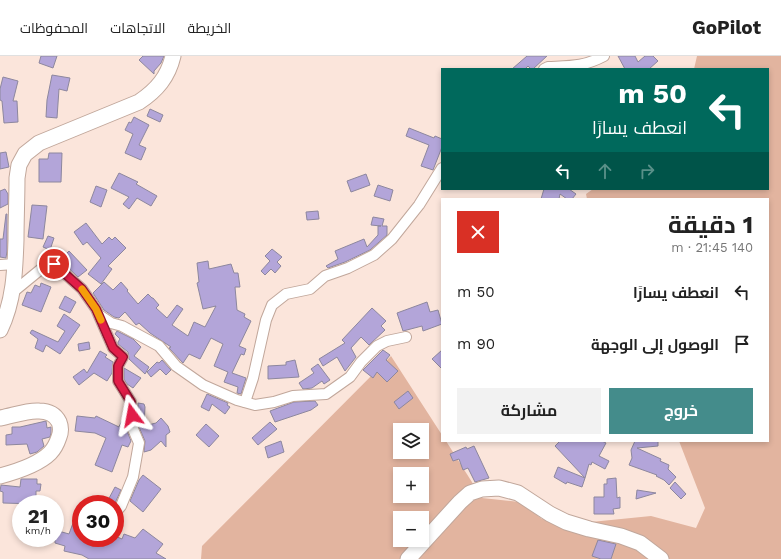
<!DOCTYPE html>
<html lang="ar">
<meta charset="utf-8">
<style>
body{margin:0;font-family:"Work Sans",Cairo,sans-serif;background:#f2f2f2;color:#222;direction:rtl;height:100vh;display:flex;flex-direction:column;font-size:15px;white-space:nowrap}
*{box-sizing:border-box;margin:0}
p{font-size:13px;color:#767676}
.icon{flex:none;width:22px;height:22px;fill:none;stroke:currentColor;stroke-width:2;stroke-linecap:round;stroke-linejoin:round}
.map{position:relative;flex:1;overflow:hidden;direction:ltr}
.side{position:absolute;left:441px;top:142px;width:328px;height:244px;display:flex;flex-direction:column;background:#fff;border-radius:0px;box-shadow:0 2px 6px #0003;direction:rtl}
.side>*{flex:none}
.top-card{position:absolute;left:441px;top:12px;width:328px;height:122px;border-radius:0px;box-shadow:0 2px 6px #0003;direction:rtl;background:#00695c;color:#fff;overflow:hidden}
.buttons{position:absolute;left:393px;top:367px;display:grid;gap:8px}
.buttons a{display:grid;place-items:center;width:36px;height:36px;border-radius:0px;background:#fff;box-shadow:0 2px 6px #0003;font-size:20px}
.speed{position:absolute;left:12px;top:439px;display:flex;gap:8px;font-size:20px;font-weight:700;text-align:center}
.speed>*{display:grid;place-content:center;width:52px;height:52px;border-radius:50%;background:#fff;box-shadow:0 2px 6px #0003;line-height:1}
.speed small{font-size:10px;font-weight:400}
.speed .limit{border:6px solid #d22;background:#fff;color:#111}
.pin{position:absolute;display:grid;place-items:center;width:34px;height:34px;color:#fff;margin:-17px;border:2px solid #fff;border-radius:50%;box-shadow:0 1px 4px #0007}
.me{position:absolute;width:44px;margin:-22px;rotate:347deg;stroke-linejoin:round;filter:drop-shadow(0 0 3px #0008)}
.turn{display:flex;align-items:center;gap:14px;height:84px;padding:0 16px;font-size:18px}
.turn .icon{width:52px;height:52px;stroke-width:2.5}
.turn b{display:block;font-size:28px;line-height:34px}
.lanes{display:flex;align-items:center;height:38px;padding:0 16px;background:#0003;justify-content:center;gap:20px;direction:ltr}
.lanes .off{opacity:.35}
.round{display:grid;place-items:center;flex:none;width:42px;height:42px;border-radius:0px;background:#f2f2f2}
.overview{display:flex;align-items:center;justify-content:space-between;height:68px;padding:0 16px}
h1{font-size:24px;font-weight:700;line-height:30px}
.cta{display:flex;gap:8px;margin-top:auto;padding:8px 16px}
.cta a{flex:1;height:46px;border-radius:0px;background:#448c8b;color:#fff;font-size:16px;font-weight:700;line-height:46px;text-align:center}
.cta a+a{background:#f2f2f2;color:#222}
ul{padding:0;list-style:none}
li{display:flex;align-items:center;gap:12px;height:52px;padding:0 16px}
li div{flex:1}
li b{display:block;font-size:15px}
li em{font-style:normal}
header{display:flex;align-items:center;gap:24px;box-sizing:border-box;height:56px;padding:0 20px;background:#fff;border-bottom:1px solid #e0e0e0}
header strong{font-size:19px}
nav{display:flex;gap:22px;margin-inline-start:auto;font-size:14px}
.map>svg:first-child{display:block}
</style>
<header>
<strong>GoPilot</strong>
<nav><a>الخريطة</a><a>الاتجاهات</a><a>المحفوظات</a></nav>
</header>
<div class="map">
<svg width="781" height="503" viewBox="0 0 781 503">
<rect width="100%" height="100%" fill="#fbe5db"/>
<!-- green -->
<path fill="#e2b49f" fill-rule="evenodd" d="M697,0H781V503H201L202,490L391,300L442,379V385H446L482,442L520,446L542,463L571,468L651,460L696,472L705,452L679,385H768V143H587L586,138L593,133H768V13H694ZM400,374H422V396H400ZM400,418H422V440H400ZM400,462H422V484H400Z"/>
<!-- building -->
<g fill="#b3a5d9" stroke="#8d879e">
<polygon points="41,0 57,0 53,12 39,7"/>
<polygon points="143,0 164,0 161,7 154,15 154,18 139,4"/>
<polygon points="527,0 547,0 533,13 531,13 528,10 525,13 512,13"/>
<polygon points="618,0 635,0 638,6 645,0 653,0 658,5 649,13 625,13"/>
<polygon points="52,19 70,22 67,35 59,33 57,62 46,61 47,44"/>
<polygon points="3,21 18,25 13,45 17,45 18,66 4,67 2,45 0,44 0,33"/>
<polygon points="150,53 163,59 160,66 147,60"/>
<polygon points="134,61 149,69 139,89 146,92 141,104 125,97 133,78 125,74 129,66 131,67"/>
<polygon points="409,72 434,82 435,80 442,83 442,91 433,114 421,110 429,89 406,80"/>
<polygon points="6,96 9,111 0,113 0,97"/>
<polygon points="49,97 62,97 61,126 39,126 39,103 48,103"/>
<polygon points="119,117 138,126 136,128 157,140 151,150 137,142 129,153 123,148 129,141 111,132"/>
<polygon points="366,118 370,129 351,136 347,125"/>
<polygon points="378,129 393,134 390,145 374,140"/>
<polygon points="96,130 107,134 101,151 90,146"/>
<polygon points="5,133 8,138 8,148 0,152 0,135"/>
<polygon points="544,133 569,133 576,138 572,143 567,143 560,138 559,143 541,143"/>
<polygon points="32,149 47,150 43,183 28,181"/>
<polygon points="318,155 319,163 307,164 306,156"/>
<polygon points="6,158 7,158 7,195 6,202 0,201 0,183 3,183"/>
<polygon points="373,161 384,163 382,170 387,170 387,179 370,194 345,206 328,212 326,210 338,203 335,195 364,183 367,191 378,179 378,170 381,170 371,169"/>
<polygon points="86,167 102,188 109,181 112,184 115,181 126,192 108,210 112,213 101,228 88,218 101,202 87,186 83,189 74,176"/>
<polygon points="48,180 54,182 50,194 43,191"/>
<polygon points="272,193 282,201 277,206 281,210 275,217 271,213 265,219 261,215 270,205 265,200"/>
<polygon points="69,195 87,214 78,221 60,204"/>
<polygon points="208,205 209,213 231,208 234,217 238,217 240,231 235,231 237,254 245,258 244,261 251,265 239,290 246,293 244,299 241,298 232,317 246,322 241,338 237,337 238,331 224,326 228,316 214,310 223,288 211,282 200,303 189,298 183,307 169,292 171,291 150,277 139,267 136,269 125,256 119,262 114,261 104,254 93,237 104,226 113,234 121,226 128,234 127,235 138,248 148,238 152,242 153,242 159,249 156,252 167,262 177,249 183,253 172,269 188,280 194,266 205,271 216,250 203,253 197,227 199,226 197,207"/>
<polygon points="41,227 51,231 41,256 22,249 27,236 31,237 35,229 40,231"/>
<polygon points="65,240 76,246 70,257 59,252"/>
<polygon points="427,246 430,256 438,254 442,268 423,275 422,270 403,275 397,257"/>
<polygon points="372,252 386,265 381,270 385,274 369,289 361,281 351,292 356,301 345,315 337,301 323,310 319,303 345,287 342,284"/>
<polygon points="64,258 80,269 60,298 46,289 43,296 35,292 38,283 30,277 32,274 58,286 65,275 57,270"/>
<polygon points="117,275 133,283 141,291 134,300 149,311 145,318 129,303 128,296 118,288 118,286 120,283 115,278"/>
<polygon points="89,286 90,293 79,295 78,288"/>
<polygon points="383,294 390,299 386,304 398,315 387,326 377,316 373,322 363,314"/>
<polygon points="442,294 442,313 432,303"/>
<polygon points="100,295 107,299 105,301 113,306 112,317 107,325 94,317 79,329 73,321 84,313 87,317"/>
<polygon points="162,304 171,314 166,319 160,313 151,321 147,316 157,306 159,307"/>
<polygon points="295,304 299,321 268,323 268,310 286,309 286,306"/>
<polygon points="318,308 330,324 324,328 322,325 312,332 303,333 299,327 314,317 311,313"/>
<polygon points="124,312 141,322 133,332 127,328 124,323"/>
<polygon points="408,335 413,342 399,353 394,346"/>
<polygon points="207,338 228,347 227,349 230,351 225,358 212,348 209,355 201,351"/>
<polygon points="315,345 318,349 311,354 275,366 270,355 294,346"/>
<polygon points="138,347 144,348 145,351 144,370 156,367 161,362 168,370 170,376 166,379 166,391 161,385 151,394 144,396 145,385 139,371"/>
<polygon points="77,360 95,362 96,360 119,371 122,364 126,367 127,375 131,385 128,391 122,389 112,416 95,409 106,382 95,377 75,375"/>
<polygon points="46,365 47,372 51,371 51,377 50,381 42,383 44,390 37,396 30,398 27,388 6,389 6,379 12,378 12,371 20,371"/>
<polygon points="270,366 277,373 258,389 252,382"/>
<polygon points="206,368 219,380 209,391 196,379"/>
<polygon points="281,385 284,396 268,402 265,391"/>
<polygon points="560,385 602,385 606,387 599,400 609,405 605,413 592,406 591,409 589,408 585,422 555,390"/>
<polygon points="635,385 658,385 658,390 637,392 661,403 660,405 669,409 668,413 676,421 669,429 664,424 656,420 657,419 629,409 632,402 631,394"/>
<polygon points="474,390 489,422 475,426 468,412 463,414 459,403 453,405 450,398 466,391 467,393"/>
<polygon points="558,411 585,422 582,431 567,426 566,428 554,421"/>
<polygon points="143,419 161,433 143,456 130,445 139,424"/>
<polygon points="616,422 617,442 620,441 620,452 613,453 614,458 594,458 594,441 604,441 604,428 607,428 607,423"/>
<polygon points="21,423 37,423 37,428 41,428 40,435 36,435 36,448 3,447 3,436 0,435 1,429 20,431"/>
<polygon points="675,426 686,438 681,443 670,432"/>
<polygon points="115,431 121,434 115,447 114,448 106,448"/>
<polygon points="637,434 656,437 636,443"/>
<polygon points="76,459 81,461 81,482 115,482 115,480 122,483 124,478 135,482 143,473 163,488 156,497 166,503 89,503 82,499 64,495 65,490 55,487 55,474 69,478"/>
<polygon points="598,484 616,488 611,503 601,503 592,500"/>
</g>
<g fill="none" stroke-linecap="round" stroke-linejoin="round">
<defs>
<g id="street">
<path d="M544,13L548,11C571,10 583,11 604,0"/>
<polyline points="0,209 15,208"/>
<polyline points="13,236 46,209 54,208 82,233 96,253 113,292 123,301 118,310 118,325 131,346 133,373 139,387 133,421 121,450 115,457"/>
<polyline points="99,259 111,267 122,270 159,290 176,310 203,329 237,344 255,349 274,346 293,340 326,338 350,321 361,306 377,290 387,285 406,281"/>
<polyline points="245,346 253,322 266,264 272,249 286,238 310,233 325,220 348,212 374,199 392,183 419,149 442,112"/>
</g>
<g id="secondary">
<path d="M0,274C14,245 15,215 16,184C16,163 17,143 17,122L19,109L25,98L39,87L139,46C157,34 168,21 173,0"/>
<path d="M0,362C12,360 27,354 39,355C48,355 55,358 59,366C61,371 61,376 59,381C57,387 55,392 50,397C39,408 15,416 0,420"/>
<polyline points="408,503 460,446 470,437 482,433 499,432 518,437 550,458 566,466 589,473 621,480 640,487 661,503"/>
</g>
</defs>
<!-- street casing -->
<use href="#street" stroke="#c1a79b" stroke-width="12"/>
<!-- secondary casing -->
<use href="#secondary" stroke="#c1a79b" stroke-width="17"/>
<!-- street -->
<use href="#street" stroke="#fff" stroke-width="10"/>
<!-- secondary -->
<use href="#secondary" stroke="#fff" stroke-width="15"/>
</g>
<g fill="none" stroke-linecap="round" stroke-linejoin="round">
<defs>
<polyline id="route" points="54,208 82,233 96,253 113,292 123,301 118,310 118,325 131,346 132,359"/>
</defs>
<!-- route casing -->
<use href="#route" stroke="#92132f" stroke-width="10"/>
<!-- route -->
<use href="#route" stroke="#e11d48" stroke-width="7"/>
<!-- slow -->
<polyline stroke="#f59e0b" stroke-width="7" points="82,233 96,253 101,264"/>
</g>
</svg>
<div class="buttons">
<a><svg class="icon" aria-label="layers" viewBox="0 0 24 24"><path d="M12 4l9 5-9 5-9-5zM3 14l9 5 9-5"/></svg></a>
<a>+</a>
<a>−</a>
</div>
<div class="speed"><div>21<small>km/h</small></div><div class="limit">30</div></div>
<div class="pin" style="left:54px;top:208px;background:#d93025"><svg class="icon" aria-label="arrive" viewBox="0 0 24 24"><path d="M6 21V4h12l-3 4 3 4H6"/></svg></div>
<svg class="me" style="left:132px;top:359px" viewBox="-20 -20 40 40"><path d="M0-17L14 15 0 8-14 15z" fill="#e11d48" stroke="#fff" stroke-width="4"/></svg>
<div class="top-card">
<div class="turn"><svg class="icon" aria-label="left" viewBox="0 0 24 24"><path d="M17 20v-9H6M10 6l-5 5 5 5"/></svg><div><b>50 m</b>انعطف يسارًا</div></div>
<div class="lanes"><svg class="icon" aria-label="left" viewBox="0 0 24 24"><path d="M17 20v-9H6M10 6l-5 5 5 5"/></svg><svg class="icon off" aria-label="ahead" viewBox="0 0 24 24"><path d="M12 20V5M6 11l6-6 6 6"/></svg><svg class="icon off" aria-label="right" viewBox="0 0 24 24"><path d="M7 20v-9h11M14 6l5 5-5 5"/></svg></div>
</div>
<section class="side">
<div class="overview"><div><h1>1 دقيقة</h1><p>140 m · 21:45</p></div><a class="round" style="background:#d93025;color:#fff"><svg class="icon" aria-label="close" viewBox="0 0 24 24"><path d="M6 6l12 12M18 6L6 18"/></svg></a></div>
<ul>
<li><svg class="icon" aria-label="left" viewBox="0 0 24 24"><path d="M17 20v-9H6M10 6l-5 5 5 5"/></svg><div><b>انعطف يسارًا</b></div><em>50 m</em></li>
<li><svg class="icon" aria-label="arrive" viewBox="0 0 24 24"><path d="M6 21V4h12l-3 4 3 4H6"/></svg><div><b>الوصول إلى الوجهة</b></div><em>90 m</em></li>
</ul>
<div class="cta"><a>خروج</a><a>مشاركة</a></div>
</section>
</div>
